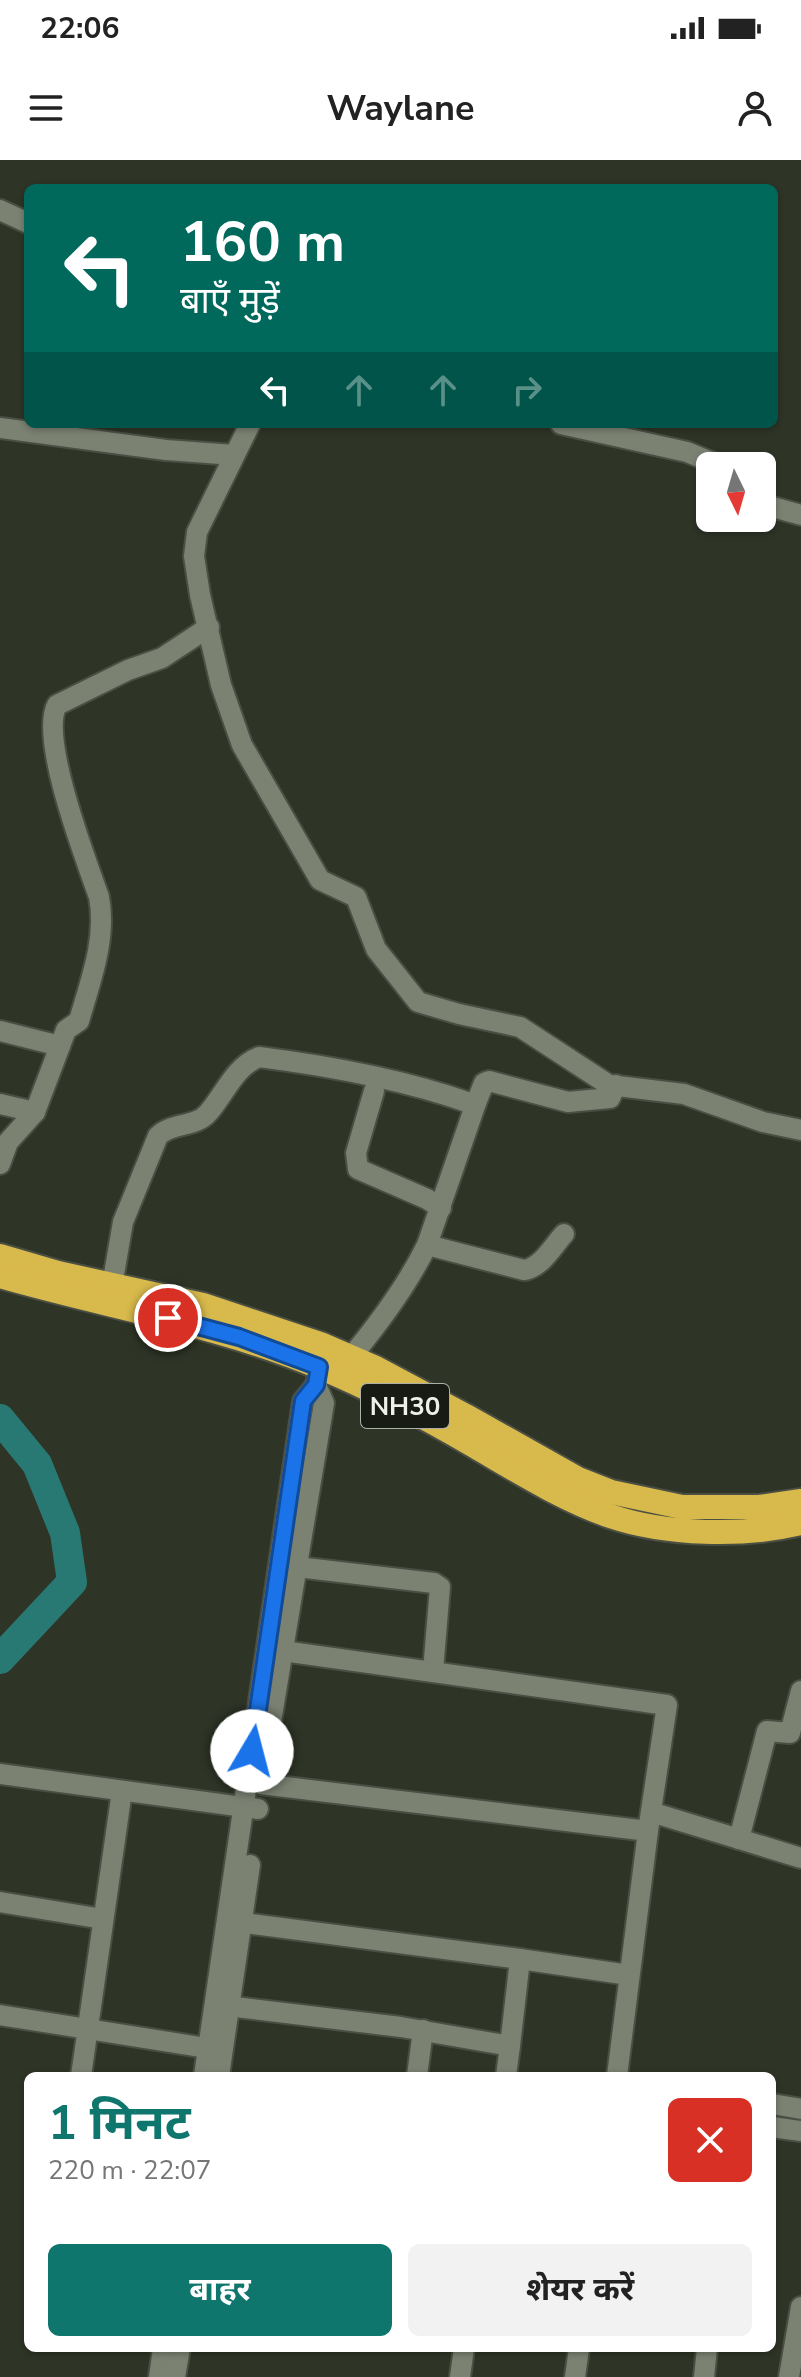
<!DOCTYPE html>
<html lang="hi">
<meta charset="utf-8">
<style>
body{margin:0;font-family:"Nunito Sans","Noto Sans Devanagari",sans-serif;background:#f2f2f2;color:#222;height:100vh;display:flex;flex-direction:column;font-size:30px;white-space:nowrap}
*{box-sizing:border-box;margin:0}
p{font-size:26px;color:#767676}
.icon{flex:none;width:44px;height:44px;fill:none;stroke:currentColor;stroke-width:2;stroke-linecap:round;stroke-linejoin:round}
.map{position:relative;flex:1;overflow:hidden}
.drawer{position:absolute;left:24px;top:1912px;width:752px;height:280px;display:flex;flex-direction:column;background:#fff;border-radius:12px;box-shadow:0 2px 6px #0004}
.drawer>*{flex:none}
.hud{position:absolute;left:24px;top:24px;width:754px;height:244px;border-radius:12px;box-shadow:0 2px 6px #0004;background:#00695c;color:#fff;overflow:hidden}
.needle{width:52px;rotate:175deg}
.tools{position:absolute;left:696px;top:292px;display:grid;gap:16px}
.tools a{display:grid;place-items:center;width:80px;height:80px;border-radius:12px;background:#fff;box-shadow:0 2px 6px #0004;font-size:40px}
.pin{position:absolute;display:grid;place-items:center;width:68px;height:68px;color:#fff;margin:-34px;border:4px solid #fff;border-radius:50%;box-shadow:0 2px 8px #0007}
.me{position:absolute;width:88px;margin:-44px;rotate:8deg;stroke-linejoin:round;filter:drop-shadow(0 0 6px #0008)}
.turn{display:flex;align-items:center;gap:28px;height:168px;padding:0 24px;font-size:36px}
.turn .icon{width:104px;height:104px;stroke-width:2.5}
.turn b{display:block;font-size:56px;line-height:68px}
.lanes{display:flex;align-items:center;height:76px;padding:0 24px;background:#0003;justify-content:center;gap:40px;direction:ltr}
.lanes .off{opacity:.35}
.round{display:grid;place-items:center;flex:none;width:84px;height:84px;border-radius:12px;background:#f2f2f2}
.head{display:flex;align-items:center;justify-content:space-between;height:136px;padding:0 24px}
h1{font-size:48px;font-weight:700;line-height:60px;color:#0f766e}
.primary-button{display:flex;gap:16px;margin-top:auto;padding:16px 24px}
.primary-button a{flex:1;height:92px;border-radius:12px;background:#0f766e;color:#fff;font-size:32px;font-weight:700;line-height:92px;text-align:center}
.primary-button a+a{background:#f2f2f2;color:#222}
.status{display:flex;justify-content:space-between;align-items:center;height:56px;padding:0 40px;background:#fff;direction:ltr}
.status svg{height:22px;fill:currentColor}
header{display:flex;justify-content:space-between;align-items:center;height:104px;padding:0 24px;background:#fff;font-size:36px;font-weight:700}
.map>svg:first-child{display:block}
</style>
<div class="status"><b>22:06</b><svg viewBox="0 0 49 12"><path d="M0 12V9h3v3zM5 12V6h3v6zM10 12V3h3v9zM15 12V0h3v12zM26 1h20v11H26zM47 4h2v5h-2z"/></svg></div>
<header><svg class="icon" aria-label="menu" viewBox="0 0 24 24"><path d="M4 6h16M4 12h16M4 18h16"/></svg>Waylane<svg class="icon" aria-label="person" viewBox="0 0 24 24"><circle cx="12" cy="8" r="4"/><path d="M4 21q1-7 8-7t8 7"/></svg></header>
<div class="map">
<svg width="801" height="2217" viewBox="0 0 801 2217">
<rect width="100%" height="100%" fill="#2e3426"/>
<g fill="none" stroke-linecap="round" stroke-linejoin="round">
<!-- river -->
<polyline stroke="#287973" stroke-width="30" points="0,1259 37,1304 65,1373 72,1422 0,1499"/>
<defs>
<g id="street">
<polyline points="0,50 28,63"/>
<polyline points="250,264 197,372 194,396 200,435 221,525 242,585 320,720 356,737 376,789 418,842 459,854 520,867 609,925 684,934 763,962 801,970"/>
<polyline points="561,264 687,292 721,306"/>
<polyline points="0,268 166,290 234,295"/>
<polyline points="762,344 801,355"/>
<path d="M0,871L60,886L66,870L79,861C90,822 107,779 99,737C86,700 39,578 57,545L128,510L162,498L209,467"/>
<polyline points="374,931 356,993 358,1009 427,1039 441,1048"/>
<polyline points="0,944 35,952"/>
<polyline points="0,1004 8,982 35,952 60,886"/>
<path d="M427,1085L524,1110C541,1108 553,1086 564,1074"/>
<path d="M112,1126L123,1062L158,976C172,962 195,968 208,953C225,934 234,907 259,897C330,906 402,919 470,943H476L484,923L489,921L568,942L610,938L616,925"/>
<path d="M351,1197C380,1162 407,1126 427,1085L476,943"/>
<polyline points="297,1407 434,1423 440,1427 433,1511"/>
<polyline points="283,1491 667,1545 648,1671"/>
<polyline points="263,1610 324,1243 316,1225"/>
<polyline points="0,1614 258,1649"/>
<polyline points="261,1624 648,1671 617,1916"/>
<polyline points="651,1652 801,1698"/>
<polyline points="739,1679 767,1571 790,1573 801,1531"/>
<polyline points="0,1742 103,1759"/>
<polyline points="229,1761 520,1799 510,1886"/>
<polyline points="520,1799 629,1815"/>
<polyline points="219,1845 401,1867 510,1886 506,1916"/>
<polyline points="0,1855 219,1890"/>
<polyline points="81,1916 122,1631"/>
<polyline points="204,1916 303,1241 316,1225 322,1193"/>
<polyline points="219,1916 250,1705"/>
<polyline points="417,1916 423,1870"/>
<polyline points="772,1944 801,1949"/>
<polyline points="772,1967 801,1971"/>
<polyline points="159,2217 163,2188"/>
<polyline points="175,2217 180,2188"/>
<polyline points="460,2217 464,2188"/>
<polyline points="575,2217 579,2188"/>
<polyline points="704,2217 707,2188"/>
<polyline points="789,2217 801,2147"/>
</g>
<g id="highway">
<polyline points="0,1096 58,1113 203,1145 323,1185 376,1208 466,1256 578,1319 611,1332 682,1347 759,1347 801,1341"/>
<path d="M0,1116C107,1147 216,1164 319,1207C374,1230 425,1257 476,1287C519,1312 562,1339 610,1356C666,1375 744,1377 801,1363"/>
</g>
</defs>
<!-- street casing -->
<use href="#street" stroke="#4a4e43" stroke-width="24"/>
<!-- highway casing -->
<use href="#highway" stroke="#4a4e43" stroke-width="28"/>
<!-- street -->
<use href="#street" stroke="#7b8272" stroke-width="20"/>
<!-- highway -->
<use href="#highway" stroke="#d8b94b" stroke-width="24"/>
</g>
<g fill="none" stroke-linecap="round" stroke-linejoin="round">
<defs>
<polyline id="route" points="168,1158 239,1177 319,1207 316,1225 303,1241 252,1591"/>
</defs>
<!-- route casing -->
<use href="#route" stroke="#114b97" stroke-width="20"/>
<!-- route -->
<use href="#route" stroke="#1a73e8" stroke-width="14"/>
</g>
<g text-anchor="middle" stroke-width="6" stroke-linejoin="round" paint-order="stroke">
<!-- shield labels -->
<rect fill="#181a14" stroke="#acb0a8" stroke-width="2" x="361" y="1224" width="88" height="44" rx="6"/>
<g font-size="26" font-weight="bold" fill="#ecf0e7">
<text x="405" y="1255">NH30</text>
</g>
</g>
</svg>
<div class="tools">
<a><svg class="needle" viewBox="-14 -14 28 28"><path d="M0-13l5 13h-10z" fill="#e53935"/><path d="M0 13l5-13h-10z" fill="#767676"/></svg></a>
</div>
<div class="pin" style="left:168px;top:1158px;background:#d93025"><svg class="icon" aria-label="arrive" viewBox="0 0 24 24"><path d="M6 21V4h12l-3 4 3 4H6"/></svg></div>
<svg class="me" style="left:252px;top:1591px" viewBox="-20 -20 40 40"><circle r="19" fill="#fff"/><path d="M0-13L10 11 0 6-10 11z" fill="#1a73e8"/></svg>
<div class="hud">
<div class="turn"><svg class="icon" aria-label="left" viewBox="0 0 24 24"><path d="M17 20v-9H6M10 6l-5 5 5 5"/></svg><div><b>160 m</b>बाएँ मुड़ें</div></div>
<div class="lanes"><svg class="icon" aria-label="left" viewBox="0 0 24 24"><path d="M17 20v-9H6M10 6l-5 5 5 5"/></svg><svg class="icon off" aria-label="ahead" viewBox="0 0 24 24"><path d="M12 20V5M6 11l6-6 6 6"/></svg><svg class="icon off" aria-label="ahead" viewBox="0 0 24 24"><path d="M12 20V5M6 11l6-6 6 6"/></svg><svg class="icon off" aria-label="right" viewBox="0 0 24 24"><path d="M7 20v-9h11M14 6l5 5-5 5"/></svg></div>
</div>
<section class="drawer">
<div class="head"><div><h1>1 मिनट</h1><p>220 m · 22:07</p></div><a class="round" style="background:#d93025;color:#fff"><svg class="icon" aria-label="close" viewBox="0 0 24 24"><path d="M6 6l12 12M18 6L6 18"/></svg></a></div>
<div class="primary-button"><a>बाहर</a><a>शेयर करें</a></div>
</section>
</div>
